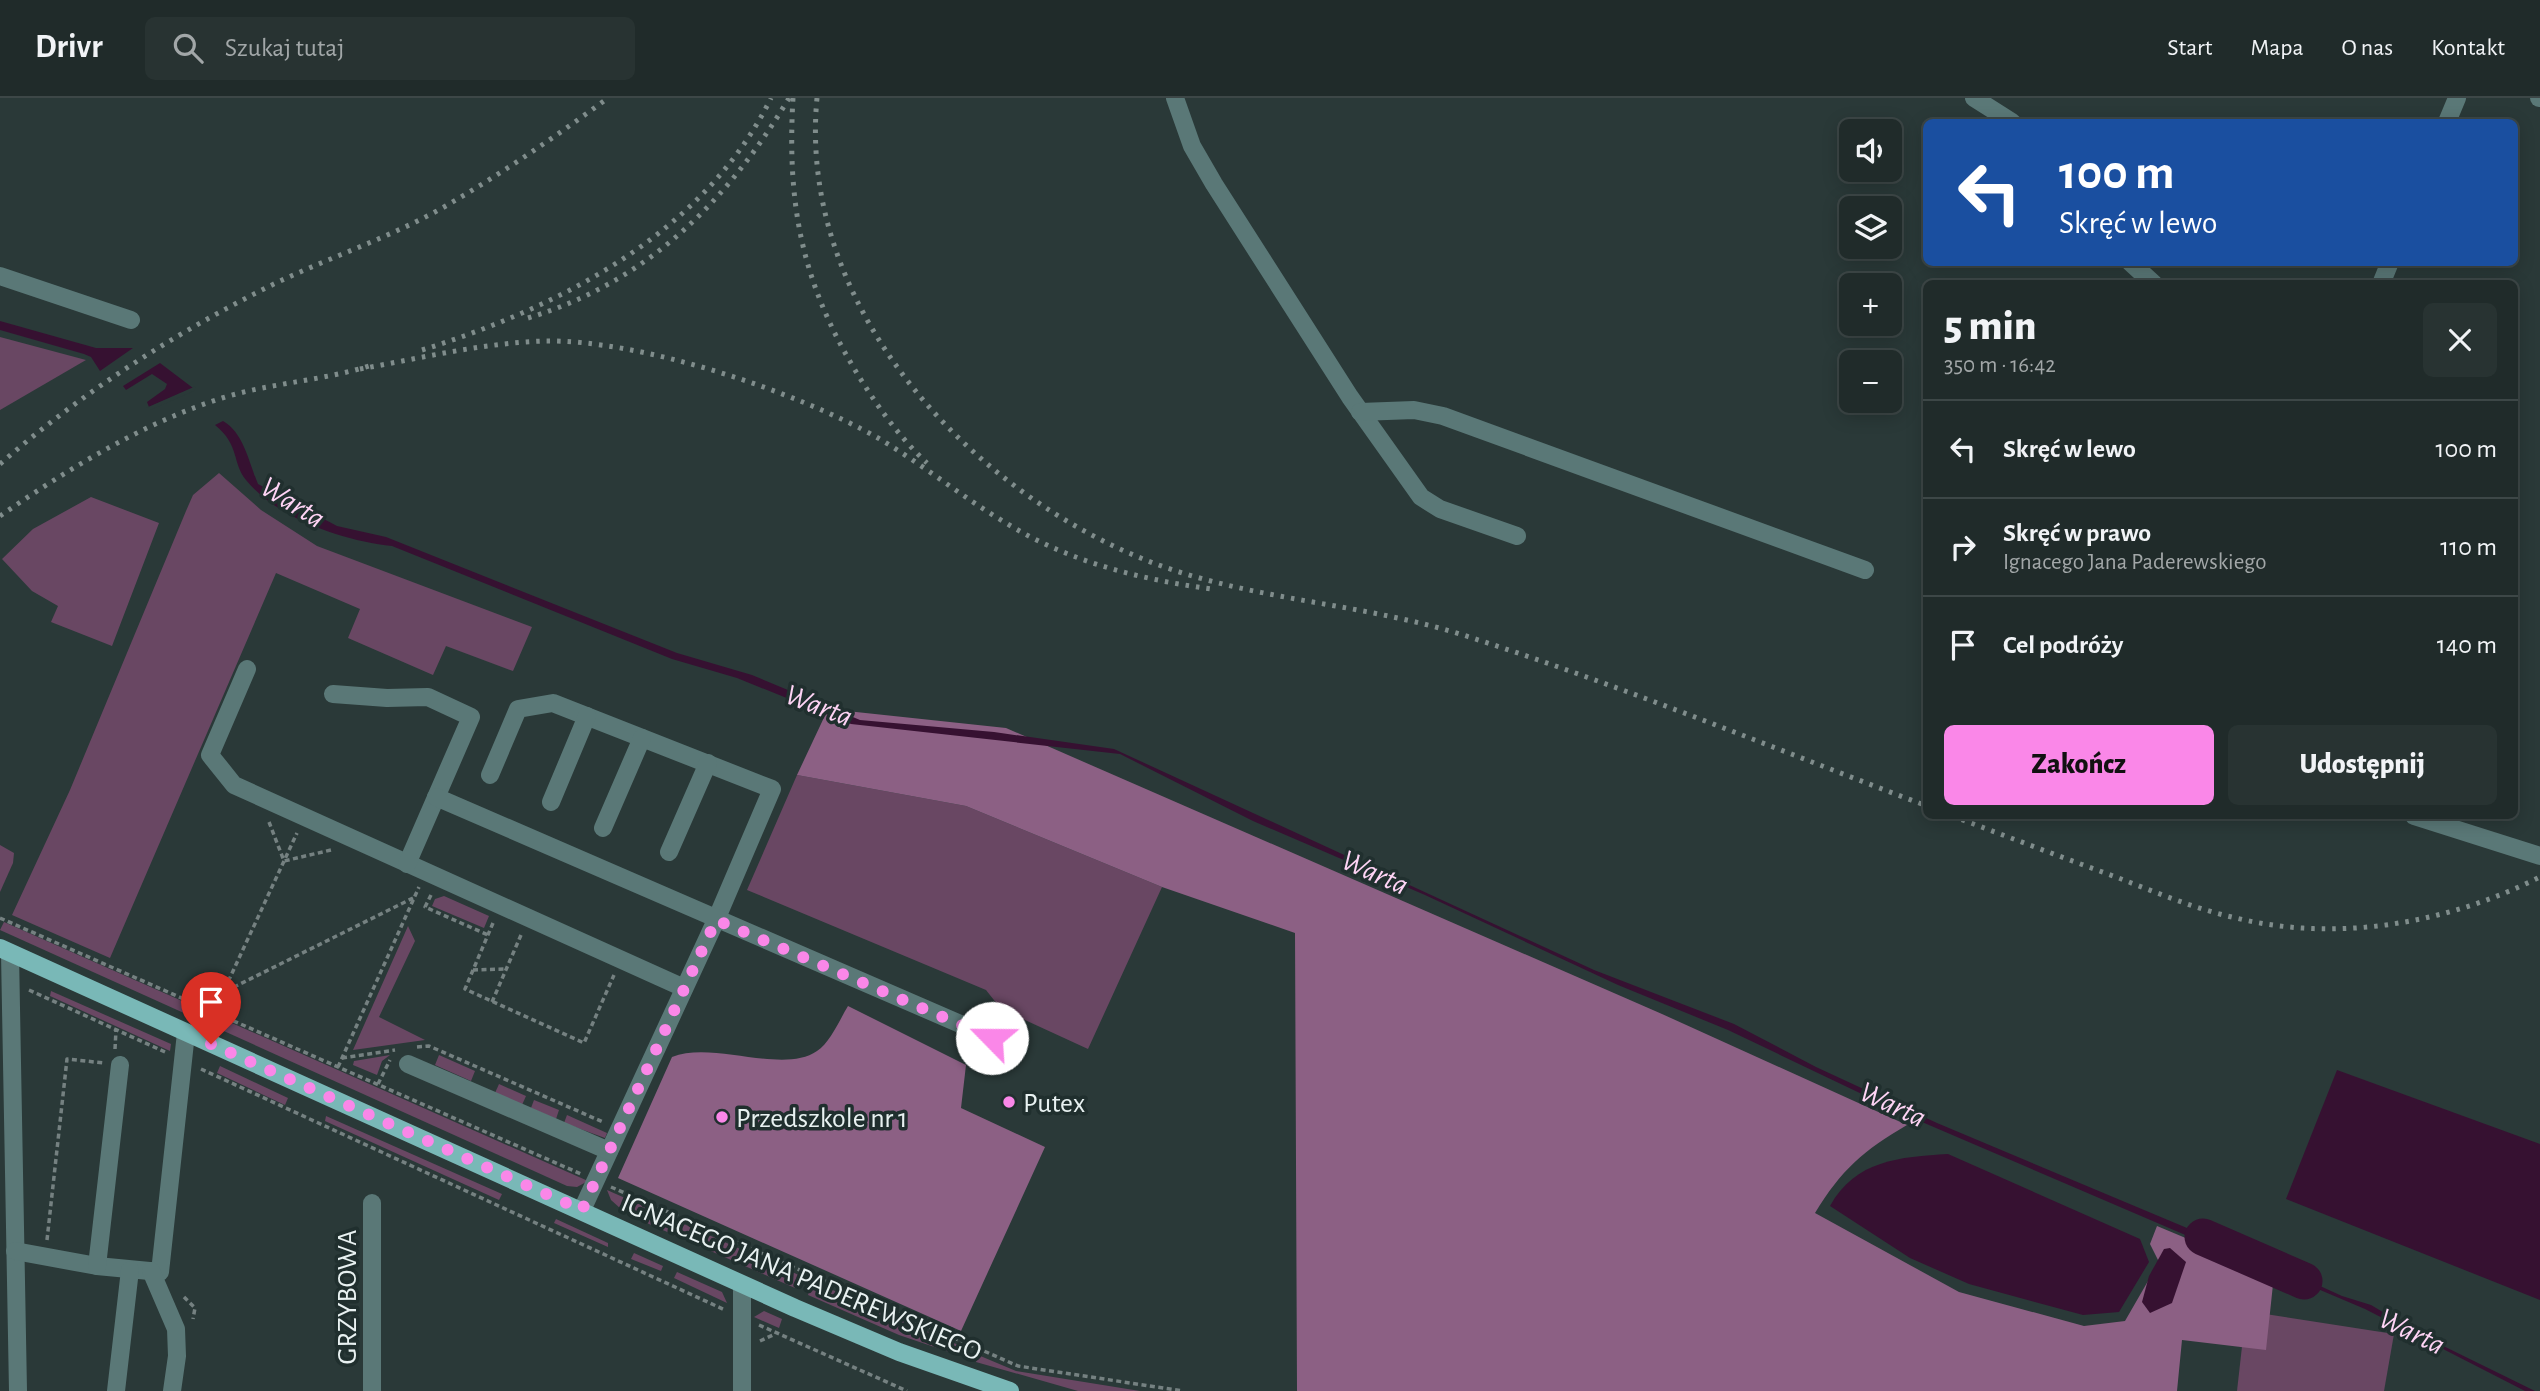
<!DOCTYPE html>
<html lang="pl">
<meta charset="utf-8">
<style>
body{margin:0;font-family:"Alegreya Sans",sans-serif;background:#283332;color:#f1f3f6;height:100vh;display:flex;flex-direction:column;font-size:26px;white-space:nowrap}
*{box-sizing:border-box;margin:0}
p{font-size:23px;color:#a2a7a8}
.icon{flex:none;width:38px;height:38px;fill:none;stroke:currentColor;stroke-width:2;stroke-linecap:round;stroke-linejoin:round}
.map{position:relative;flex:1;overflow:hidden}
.details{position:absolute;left:1923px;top:182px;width:595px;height:539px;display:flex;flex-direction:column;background:#202b2a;border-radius:10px;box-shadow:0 4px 18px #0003,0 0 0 2px #3d4747}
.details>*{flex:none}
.hud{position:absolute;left:1923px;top:21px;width:595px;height:147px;border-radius:10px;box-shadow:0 4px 18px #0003,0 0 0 2px #3d4747;background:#1a4fa0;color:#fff;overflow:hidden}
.controls{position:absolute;left:1839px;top:21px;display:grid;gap:14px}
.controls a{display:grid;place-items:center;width:63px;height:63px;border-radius:10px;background:#202b2a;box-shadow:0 4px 18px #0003,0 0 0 2px #3d4747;font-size:35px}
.pin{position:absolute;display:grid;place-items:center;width:60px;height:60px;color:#fff;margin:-72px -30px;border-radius:50% 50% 50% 0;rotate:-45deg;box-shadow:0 0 7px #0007}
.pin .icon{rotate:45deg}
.me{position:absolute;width:77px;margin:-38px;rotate:293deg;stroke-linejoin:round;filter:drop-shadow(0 0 5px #0008)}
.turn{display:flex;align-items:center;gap:24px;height:147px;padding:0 21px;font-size:32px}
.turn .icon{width:91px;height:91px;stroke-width:2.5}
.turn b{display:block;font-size:49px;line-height:60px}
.round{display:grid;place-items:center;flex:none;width:74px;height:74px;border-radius:10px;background:#283332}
.headline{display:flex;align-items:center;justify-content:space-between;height:119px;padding:0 21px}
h1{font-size:42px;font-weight:800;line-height:52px}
.primary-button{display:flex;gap:14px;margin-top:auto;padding:14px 21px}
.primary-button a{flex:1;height:80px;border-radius:10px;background:#fa87e8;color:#111;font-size:28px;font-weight:800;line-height:80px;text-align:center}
.primary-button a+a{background:#283332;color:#f1f3f6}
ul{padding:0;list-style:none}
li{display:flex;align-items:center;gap:21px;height:98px;padding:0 21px;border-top:2px solid #3d4747}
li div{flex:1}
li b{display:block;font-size:26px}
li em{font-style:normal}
header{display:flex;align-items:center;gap:42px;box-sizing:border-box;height:98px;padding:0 35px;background:#202b2a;border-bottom:2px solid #3d4747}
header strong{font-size:33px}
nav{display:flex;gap:38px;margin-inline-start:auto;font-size:24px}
.search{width:490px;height:63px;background:#283332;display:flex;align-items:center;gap:18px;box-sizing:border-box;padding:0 24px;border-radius:10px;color:#a2a7a8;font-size:26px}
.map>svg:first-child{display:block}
</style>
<header>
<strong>Drivr</strong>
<div class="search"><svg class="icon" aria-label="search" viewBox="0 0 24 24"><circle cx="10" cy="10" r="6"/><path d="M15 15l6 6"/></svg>Szukaj tutaj</div>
<nav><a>Start</a><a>Mapa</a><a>O nas</a><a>Kontakt</a></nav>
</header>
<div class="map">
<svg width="2540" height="1293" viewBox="0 0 2540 1293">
<rect width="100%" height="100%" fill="#2a3938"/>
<!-- green -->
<g fill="#694763">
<polygon points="0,239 86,262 0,312"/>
<polygon points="219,375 261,412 317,448 532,529 513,573 446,548 433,577 348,540 360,511 276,475 110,860 12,817 70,692 186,413 193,397"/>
<polygon points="91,399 159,425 112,548 51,524 58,508 32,493 2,461 33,431"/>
<polygon points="797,677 966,708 1162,789 1088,951 1001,911 986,892 747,792"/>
<polygon points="0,747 14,755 13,765 0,794"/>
<polygon points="444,798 489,818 484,830 432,808 435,801"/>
<polygon points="4,824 588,1083 577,1089 567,1088 0,832"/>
<polygon points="408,828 415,843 379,919 425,942 353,952"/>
<polygon points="51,893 171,946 170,953 50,898"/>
<polygon points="390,957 382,963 377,977 353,967 354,963"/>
<polygon points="439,957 475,973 471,983 435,967"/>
<polygon points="220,968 288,1000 285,1007 217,975"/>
<polygon points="499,986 526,998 522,1007 495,995"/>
<polygon points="534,1002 559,1012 556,1021 531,1010"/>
<polygon points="567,1017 607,1035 605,1040 564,1025"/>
<polygon points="326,1018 502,1096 499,1102 325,1023"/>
<polygon points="607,1092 801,1178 795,1190 649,1126 621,1111 611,1102"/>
<polygon points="556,1121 608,1145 608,1149 554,1125"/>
<polygon points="634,1155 663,1168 661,1173 631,1161"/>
<polygon points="677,1174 722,1194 727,1205 674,1180"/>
<polygon points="812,1183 963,1249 958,1257 899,1237 808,1197"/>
<polygon points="764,1213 782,1221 779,1230 754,1219"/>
<polygon points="2246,1213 2394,1236 2384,1293 2237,1293"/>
<polygon points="978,1257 1016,1273 1140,1293 1078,1293 976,1264"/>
</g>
<!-- forest -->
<g fill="#8c6084">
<path d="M828,611L1006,630L1662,916L1907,1027C1864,1052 1841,1072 1815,1115L1959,1194L2084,1228L2125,1223L2159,1164L2150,1146L2157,1128L2274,1177L2266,1252L2182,1242L2177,1293H1297L1295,835L1162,789L966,708L797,677Z"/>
<path d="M848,908L966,967L961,1010L1045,1049L961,1233L618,1080L672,959C713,942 782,977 817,953C830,945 840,921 848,908Z"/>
</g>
<!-- water -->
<g fill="#361131">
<polygon points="0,223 96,250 133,250 100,273 91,259 84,256 0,232"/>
<polygon points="160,265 193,290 149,309 147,304 165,291 167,286 152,276 126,292 123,288"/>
<path d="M223,323C244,335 249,365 258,386L337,428L386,439L677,555L752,577L860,622L994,634L1114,651L1594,872L1734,926L1816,969L1937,1025L2249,1156L2246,1163L1908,1018L1728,932L1618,887L1425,797L1253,723L1120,656L851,626L737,580L672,561L392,448C344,443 278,421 246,382C232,365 240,347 215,327Z"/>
<polygon points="2337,972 2540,1046 2540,1202 2286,1101"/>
<path d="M1948,1056L2140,1141L2149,1164L2119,1214L2083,1217L1969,1186L1910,1160L1830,1108C1855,1062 1900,1059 1948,1056Z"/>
<polygon points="2170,1150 2186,1164 2172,1205 2150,1215 2142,1204 2149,1178 2164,1151"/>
<polygon points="2261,1161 2342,1198 2371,1207 2425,1239 2535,1293 2525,1293 2365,1211 2259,1166"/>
</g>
<!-- pier -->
<polygon fill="#2a3938" points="196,288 194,293 150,312 146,310"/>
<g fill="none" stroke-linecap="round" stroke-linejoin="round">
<!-- river -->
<polyline stroke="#361131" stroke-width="37" points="2203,1139 2304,1183"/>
<!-- path -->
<g stroke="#758181" stroke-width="3.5" stroke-dasharray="5 3.5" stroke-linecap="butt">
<polyline points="269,724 284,763 331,752"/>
<polyline points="431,797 425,809 488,837"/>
<polyline points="0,820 581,1076"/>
<polyline points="493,825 465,891 584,945 614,877"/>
<polyline points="473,872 506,871"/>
<polyline points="29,892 165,954"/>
<polyline points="226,893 413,800"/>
<polyline points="492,904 521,837"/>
<polyline points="214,914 297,735"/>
<polyline points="417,949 429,948 603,1024"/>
<polyline points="115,951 116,932"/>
<polyline points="342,960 395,952"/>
<polyline points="338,969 419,789"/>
<polyline points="201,971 725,1212"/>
<polyline points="378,986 390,962"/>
<polyline points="611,1089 1018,1268 1183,1293"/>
<polyline points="47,1142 67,961 104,965"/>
<polyline points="184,1199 195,1210 193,1221"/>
<polyline points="759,1227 907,1293"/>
<polyline points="760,1243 775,1236"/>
</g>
<!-- minor -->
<g stroke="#5a7877" stroke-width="18">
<polyline points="1175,0 1192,48 1214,86 1350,299 1421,399 1440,411 1517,438"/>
<polyline points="1974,0 2012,24"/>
<polyline points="2539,0 2540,0"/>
<polyline points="2447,24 2457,0"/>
<polyline points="2130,164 2154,186"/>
<polyline points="0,178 131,222"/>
<polyline points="2381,186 2390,164"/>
<polyline points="1360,314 1414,312 1443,318 1865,472"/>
<polyline points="247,571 210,657 234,687 684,890"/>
<polyline points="333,596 387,600 428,599 471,619 407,766"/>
<polyline points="490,677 518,611 553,605 772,691 716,822 582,1112"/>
<polyline points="436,699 1018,951"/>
<polyline points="551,704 587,618"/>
<polyline points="2414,718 2540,758"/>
<polyline points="603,730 642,640"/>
<polyline points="669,754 708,665"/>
<polyline points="10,855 18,1293"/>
<polyline points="408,966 609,1053"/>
<polyline points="15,1153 97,1168 160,1174 186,935"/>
<polyline points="97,1168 120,967"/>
<polyline points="151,1173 176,1231 177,1258 172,1293"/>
<polyline points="116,1293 130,1172"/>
<polyline points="372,1293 372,1105"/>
<polyline points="742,1293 742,1187"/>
</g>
<!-- major -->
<polyline stroke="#79b8b7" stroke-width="18" points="0,850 795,1210 899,1254 1010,1293"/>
<!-- rail -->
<g stroke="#808d8c" stroke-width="5" stroke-dasharray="3.5 7" stroke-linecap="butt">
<path d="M793,0C787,104 801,182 855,272C875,305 898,338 927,365"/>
<path d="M817,0C797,209 971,397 1156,466C1256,503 1362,505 1463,537C1620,587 1773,650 1927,708"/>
<path d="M528,220C647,184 727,104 789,0"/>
<path d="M422,252C560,209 705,135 771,0"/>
<path d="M360,271C421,260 483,245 544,243C638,241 796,293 878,340C922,366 962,399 1006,425C1069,464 1139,481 1211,491"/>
<path d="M0,366C78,298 164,242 256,195C317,163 384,143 444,109C501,76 555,39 608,0"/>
<path d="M0,418C68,371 143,325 222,300C270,285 321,283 369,268"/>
<path d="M1952,718C2006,738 2061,759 2116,779C2155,794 2195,811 2236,820C2338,845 2448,825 2540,779"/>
</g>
</g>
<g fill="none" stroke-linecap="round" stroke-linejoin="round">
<!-- route -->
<polyline stroke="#fa87e8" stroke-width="12" stroke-dasharray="0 21.6" points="211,946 582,1112 716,822 992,940"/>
</g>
<!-- markers -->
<g fill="#fa87e8" stroke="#202f2e" stroke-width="2.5">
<circle cx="1009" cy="1004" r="7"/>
<circle cx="722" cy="1019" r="7"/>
</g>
<g text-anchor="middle" stroke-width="7" stroke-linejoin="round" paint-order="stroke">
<!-- poi labels -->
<g font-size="28" fill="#e8f1f1" stroke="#202f2e" text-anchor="start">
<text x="1023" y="1014">Putex</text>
<text x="736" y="1029">Przedszkole nr 1</text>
</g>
<!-- street labels -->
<g font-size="28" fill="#e8f1f1" stroke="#202f2e">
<text transform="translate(802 1178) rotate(23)" y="10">IGNACEGO JANA PADEREWSKIEGO</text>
<text transform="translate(346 1199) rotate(-90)" y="10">GRZYBOWA</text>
</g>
<!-- water labels -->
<g font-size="30" font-style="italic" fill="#fed4f5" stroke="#202f2e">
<text transform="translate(293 404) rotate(32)" y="10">Warta</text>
<text transform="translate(819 607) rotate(21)" y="10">Warta</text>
<text transform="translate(1375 774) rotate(24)" y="10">Warta</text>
<text transform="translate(1893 1006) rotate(25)" y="10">Warta</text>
<text transform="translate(2412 1233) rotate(26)" y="10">Warta</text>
</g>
</g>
</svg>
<div class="controls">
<a><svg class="icon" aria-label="sound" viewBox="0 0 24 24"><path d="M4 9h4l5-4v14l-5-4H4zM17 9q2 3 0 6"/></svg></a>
<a><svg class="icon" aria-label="layers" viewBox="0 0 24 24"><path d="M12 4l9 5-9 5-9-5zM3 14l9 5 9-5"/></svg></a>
<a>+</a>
<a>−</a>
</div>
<div class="pin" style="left:211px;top:946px;background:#d93025"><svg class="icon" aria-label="arrive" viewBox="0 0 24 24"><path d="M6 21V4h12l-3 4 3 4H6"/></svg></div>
<svg class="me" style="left:992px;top:940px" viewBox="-20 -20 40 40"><circle r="19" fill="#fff"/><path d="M0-13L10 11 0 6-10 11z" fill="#fa87e8"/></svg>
<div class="hud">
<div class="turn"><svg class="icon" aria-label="left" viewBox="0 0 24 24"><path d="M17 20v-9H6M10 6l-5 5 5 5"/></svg><div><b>100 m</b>Skręć w lewo</div></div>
</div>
<section class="details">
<div class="headline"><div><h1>5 min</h1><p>350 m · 16:42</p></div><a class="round"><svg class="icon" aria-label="close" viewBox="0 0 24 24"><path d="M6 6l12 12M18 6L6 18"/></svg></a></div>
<ul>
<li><svg class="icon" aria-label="left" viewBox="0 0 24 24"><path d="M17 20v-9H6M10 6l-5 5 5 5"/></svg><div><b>Skręć w lewo</b></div><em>100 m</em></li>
<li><svg class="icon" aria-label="right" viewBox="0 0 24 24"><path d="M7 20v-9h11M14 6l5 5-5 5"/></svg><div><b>Skręć w prawo</b><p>Ignacego Jana Paderewskiego</p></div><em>110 m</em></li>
<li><svg class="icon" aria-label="arrive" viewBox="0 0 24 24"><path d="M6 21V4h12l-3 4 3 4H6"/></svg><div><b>Cel podróży</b></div><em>140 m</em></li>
</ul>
<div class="primary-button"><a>Zakończ</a><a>Udostępnij</a></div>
</section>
</div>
